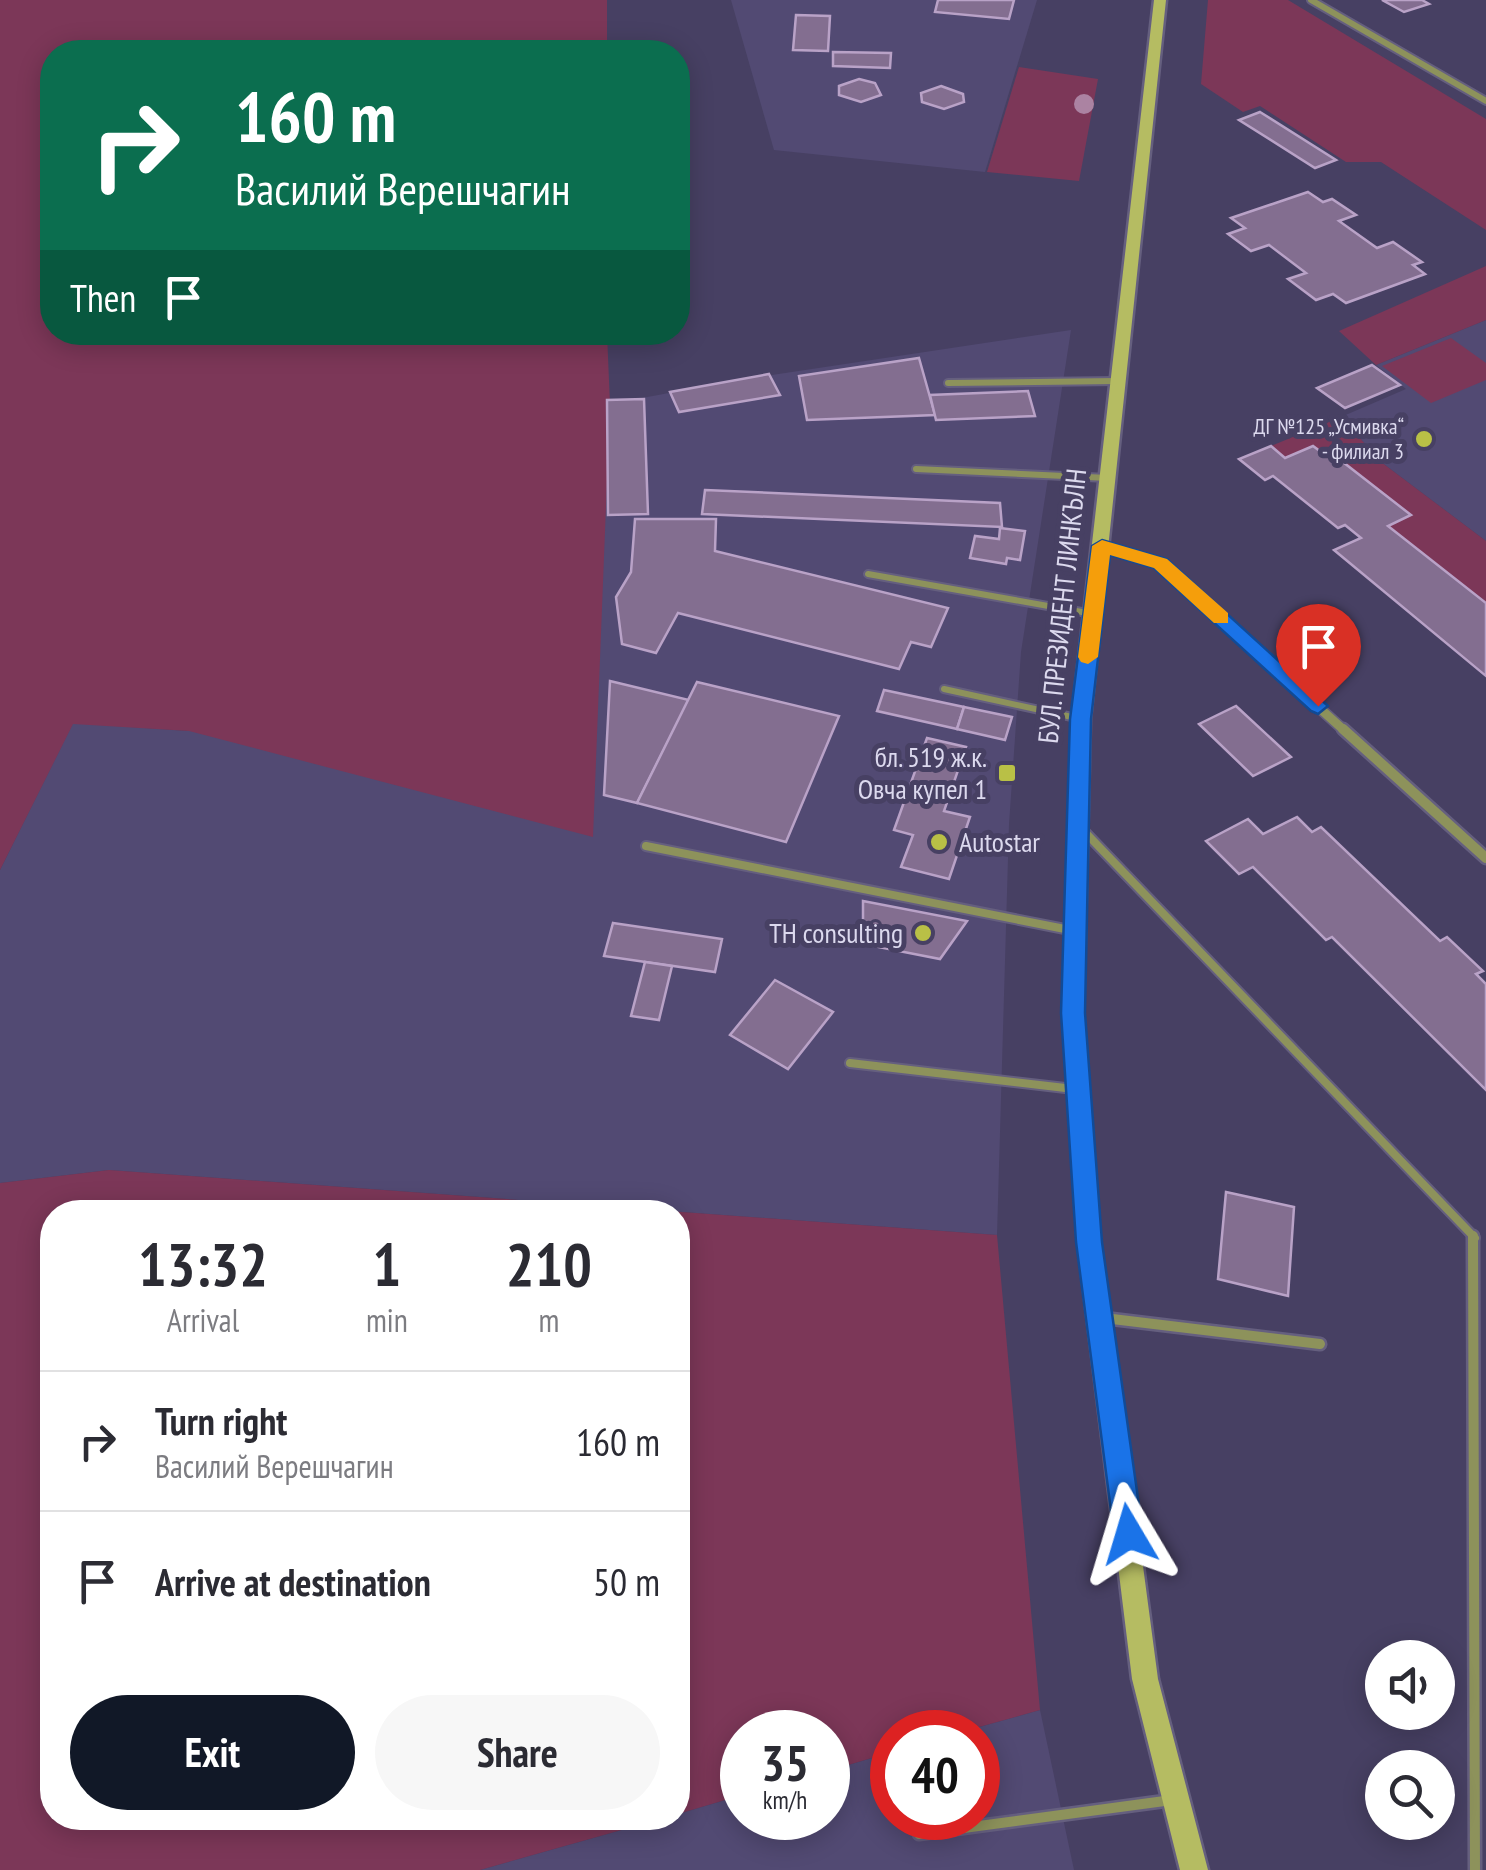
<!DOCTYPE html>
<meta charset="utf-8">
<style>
body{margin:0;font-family:"PT Sans Narrow",sans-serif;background:#f7f7f7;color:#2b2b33;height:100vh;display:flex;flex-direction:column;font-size:38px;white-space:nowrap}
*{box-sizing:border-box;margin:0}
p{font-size:32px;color:#7c7c81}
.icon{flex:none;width:55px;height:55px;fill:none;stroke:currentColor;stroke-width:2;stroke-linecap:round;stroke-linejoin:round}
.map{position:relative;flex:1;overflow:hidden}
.sheet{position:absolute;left:40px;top:1200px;width:650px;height:630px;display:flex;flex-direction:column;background:#fff;border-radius:40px;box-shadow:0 5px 25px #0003}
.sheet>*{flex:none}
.guide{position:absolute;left:40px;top:40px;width:650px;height:305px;border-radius:40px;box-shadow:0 5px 25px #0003;background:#0b6e4f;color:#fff;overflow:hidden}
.buttons{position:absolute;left:1365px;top:1640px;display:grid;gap:20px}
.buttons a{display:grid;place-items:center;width:90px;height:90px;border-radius:50%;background:#fff;box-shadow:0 5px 25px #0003;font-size:50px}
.speed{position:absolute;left:720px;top:1710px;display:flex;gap:20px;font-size:50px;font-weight:700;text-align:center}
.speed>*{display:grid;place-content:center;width:130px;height:130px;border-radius:50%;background:#fff;box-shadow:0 5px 25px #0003;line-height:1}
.speed small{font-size:25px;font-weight:400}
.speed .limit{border:15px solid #d22;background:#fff;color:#111}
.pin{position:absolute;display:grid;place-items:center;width:85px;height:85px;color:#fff;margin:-102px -42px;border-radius:50% 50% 50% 0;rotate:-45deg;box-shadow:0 0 10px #0007}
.pin .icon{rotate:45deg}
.me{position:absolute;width:110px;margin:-55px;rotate:353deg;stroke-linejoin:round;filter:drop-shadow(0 0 8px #0008)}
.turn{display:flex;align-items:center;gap:35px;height:210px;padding:0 30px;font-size:45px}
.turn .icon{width:130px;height:130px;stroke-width:2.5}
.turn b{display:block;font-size:70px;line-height:85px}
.then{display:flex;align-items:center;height:95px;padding:0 30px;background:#0003;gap:20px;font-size:38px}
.eta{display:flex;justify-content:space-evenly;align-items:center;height:170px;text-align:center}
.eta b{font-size:60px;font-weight:700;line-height:70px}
.action{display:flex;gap:20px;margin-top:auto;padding:20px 30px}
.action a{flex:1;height:115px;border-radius:60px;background:#111827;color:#fff;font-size:40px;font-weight:700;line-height:115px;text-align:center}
.action a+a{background:#f7f7f7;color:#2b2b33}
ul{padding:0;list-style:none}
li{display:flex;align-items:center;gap:30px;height:140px;padding:0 30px;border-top:2px solid #e1e1e2}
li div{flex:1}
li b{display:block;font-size:38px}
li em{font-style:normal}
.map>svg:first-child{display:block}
</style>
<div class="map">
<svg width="1486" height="1870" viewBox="0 0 1486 1870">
<rect width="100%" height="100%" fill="#474063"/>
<!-- built -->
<g fill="#524a73">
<polygon points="731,0 1037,0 985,172 774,150"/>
<polygon points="1486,320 1486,541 1381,462 1341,417 1406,389 1376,365"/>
<polygon points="1071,330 1021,652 1009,824 997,1235 109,1170 0,1183 0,870 73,723 189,731 610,404 733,381"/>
<polygon points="1040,1710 1074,1870 480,1870 664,1818 678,1818 678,1814 742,1795 742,1818 828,1818 828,1771 892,1752 892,1818 978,1818 978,1732 961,1732"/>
</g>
<!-- green -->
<g fill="#7c3758">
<polygon points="0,0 607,0 607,52 52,52 52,332 607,333 610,404 593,837 189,731 73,724 0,870"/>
<polygon points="1208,0 1288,0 1486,119 1486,230 1381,162 1346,162 1260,106 1243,112 1201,84"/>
<polygon points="1019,67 1098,79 1079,181 987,172"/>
<polygon points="1486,266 1486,320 1376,365 1339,331"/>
<polygon points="1451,338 1486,363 1486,380 1431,403 1382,366"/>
<polygon points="1341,417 1381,462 1486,541 1486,603 1388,526 1411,515 1331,452 1324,454 1313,446 1285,458 1271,446"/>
<polygon points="109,1170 997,1235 1040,1710 961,1732 892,1732 892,1752 828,1771 828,1732 742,1732 742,1795 678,1814 678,1212 52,1212 52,1818 664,1818 480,1870 0,1870 0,1183"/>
</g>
<!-- building -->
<g fill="#836e90" stroke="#b9a2c7" stroke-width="2.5">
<polygon points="938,0 1014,0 1009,19 935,12"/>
<polygon points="1382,0 1422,0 1429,4 1404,12"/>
<polygon points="796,15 830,16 828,51 793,50"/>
<polygon points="833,52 891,53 890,68 833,66"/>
<polygon points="859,79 875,83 881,95 861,102 839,95 839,86"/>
<polygon points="941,86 963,94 964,102 944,109 922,102 921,93"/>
<polygon points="1260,112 1336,160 1315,168 1239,120"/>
<polygon points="1308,192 1323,202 1332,199 1356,215 1339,221 1377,248 1393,242 1422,262 1413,265 1425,274 1346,303 1333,294 1316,300 1288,279 1306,273 1269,245 1251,251 1228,234 1245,228 1231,218"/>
<polygon points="919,358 935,415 807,420 799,376"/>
<polygon points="1372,365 1400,385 1345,408 1317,388"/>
<polygon points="769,374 780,395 679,412 670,392"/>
<polygon points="1028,391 1035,416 936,420 930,395"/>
<polygon points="644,399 648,514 608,515 607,400"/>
<polygon points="1271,446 1285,458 1313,446 1324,454 1330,452 1411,515 1388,526 1486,603 1486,676 1334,550 1361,538 1345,525 1338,528 1273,476 1265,480 1239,459"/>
<polygon points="705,490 1000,503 1002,527 702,514"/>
<polygon points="635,519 716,519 715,551 948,608 931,647 911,642 899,669 678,613 656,653 622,644 616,597 631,572"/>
<polygon points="1000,528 1025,531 1020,560 1007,558 1006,564 970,558 975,536 999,539"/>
<polygon points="610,681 689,700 637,803 604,795"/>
<polygon points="697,682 839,716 786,842 637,803"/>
<polygon points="884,690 964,707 957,729 877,711"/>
<polygon points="1236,706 1291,757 1253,776 1199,724"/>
<polygon points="964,707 1012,717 1005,740 957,729"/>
<polygon points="927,738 966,747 944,811 970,817 949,879 901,867 913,835 894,830"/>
<polygon points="1297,817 1312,832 1321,827 1440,941 1447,937 1483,971 1476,974 1486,984 1486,1090 1332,937 1326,940 1253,867 1239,874 1206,841 1248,819 1263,834"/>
<polygon points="863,901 967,921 940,959 873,946 863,924"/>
<polygon points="613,923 722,939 715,972 604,956"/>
<polygon points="645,962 672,966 659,1020 631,1016"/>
<polygon points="775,980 833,1012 788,1069 730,1035"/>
<polygon points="1226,1192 1294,1207 1288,1296 1218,1279"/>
</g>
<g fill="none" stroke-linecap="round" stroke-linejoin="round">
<defs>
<g id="lane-far2">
<polyline points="948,383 1117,381"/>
<polyline points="916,469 1108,478"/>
<polyline points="868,574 1093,614"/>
<polyline points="944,689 1081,719"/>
</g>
<g id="lane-far1">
<polyline points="1081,828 1475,1238"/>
<polyline points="646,846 1075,931"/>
<polyline points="850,1063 1074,1089"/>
</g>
<g id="lane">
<polyline points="1473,1236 1475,1870"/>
<polyline points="1104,1318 1320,1344"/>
<polyline points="919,1834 1172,1800"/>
</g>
<polyline id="street-far2" points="1311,0 1486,101"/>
<polyline id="street-far1" points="1102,547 1160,564 1346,732"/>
<polyline id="street" points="1343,729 1486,858"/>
<polygon id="secondary" points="1154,0 1166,0 1090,719 1083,1013 1100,1242 1158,1679 1208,1870 1180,1870 1132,1679 1078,1242 1063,1013 1072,719"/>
</defs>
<!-- lane-far2 casing -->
<use href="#lane-far2" stroke="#655f7f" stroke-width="10"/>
<!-- lane-far1 casing -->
<use href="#lane-far1" stroke="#655f7f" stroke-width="12"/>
<!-- lane casing -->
<use href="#lane" stroke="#655f7f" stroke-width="15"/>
<!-- street-far2 casing -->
<use href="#street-far2" stroke="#655f7f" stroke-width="10"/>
<!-- street-far1 casing -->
<use href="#street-far1" stroke="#655f7f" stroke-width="12"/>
<!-- street casing -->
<use href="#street" stroke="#655f7f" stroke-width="15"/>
<!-- secondary casing -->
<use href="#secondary" stroke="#655f7f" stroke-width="5"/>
<!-- lane-far2 -->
<use href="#lane-far2" stroke="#8d925b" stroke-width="6"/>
<!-- lane-far1 -->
<use href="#lane-far1" stroke="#8d925b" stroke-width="8"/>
<!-- lane -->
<use href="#lane" stroke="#8d925b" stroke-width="10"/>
<!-- street-far2 -->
<use href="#street-far2" stroke="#8d925b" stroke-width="6"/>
<!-- street-far1 -->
<use href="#street-far1" stroke="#8d925b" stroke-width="9"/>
<!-- street -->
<use href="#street" stroke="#8d925b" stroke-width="10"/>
<!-- secondary -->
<use href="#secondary" fill="#b5bc62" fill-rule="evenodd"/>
</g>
<!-- trees -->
<circle fill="#ab83a2" cx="1084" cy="104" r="10"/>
<!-- route -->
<polygon fill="#1a73e8" stroke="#114b97" stroke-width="2.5" points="1102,540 1167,559 1328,706 1318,714 1311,711 1154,568 1110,555 1091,719 1085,1013 1102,1242 1143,1534 1139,1545 1129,1549 1119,1545 1114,1534 1076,1242 1061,1013 1070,719 1092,546"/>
<!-- slow -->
<polygon fill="#f59e0b" points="1102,540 1167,559 1228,613 1228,623 1214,623 1154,568 1110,555 1098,657 1088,664 1081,662 1078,657 1092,546"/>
<!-- markers -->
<g fill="#b9c046" stroke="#474063" stroke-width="4">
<circle cx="1424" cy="439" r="10"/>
<rect x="997" y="763" width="20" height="20" rx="5"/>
<circle cx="939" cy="842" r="10"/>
<circle cx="923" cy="933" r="10"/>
</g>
<g text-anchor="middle" stroke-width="10" stroke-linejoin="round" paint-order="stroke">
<!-- far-poi labels -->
<g font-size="22" fill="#dcd9ee" stroke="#474063" text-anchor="end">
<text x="1404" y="434">ДГ №125 „Усмивка“<tspan x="1404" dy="25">- филиал 3</tspan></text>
</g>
<!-- street labels -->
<g font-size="28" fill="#dcd9ee" stroke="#474063">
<text transform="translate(1062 606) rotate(-84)" y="10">БУЛ. ПРЕЗИДЕНТ ЛИНКЪЛН</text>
</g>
<!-- poi labels -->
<g font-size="28" fill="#dcd9ee" stroke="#474063" text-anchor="end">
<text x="987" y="767">бл. 519 ж.к.<tspan x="987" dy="32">Овча купел 1</tspan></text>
<text x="959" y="852" text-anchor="start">Autostar</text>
<text x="903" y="943">TH consulting</text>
</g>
</g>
</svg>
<div class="buttons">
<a><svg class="icon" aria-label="sound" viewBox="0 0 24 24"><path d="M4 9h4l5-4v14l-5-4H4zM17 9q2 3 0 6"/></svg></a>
<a><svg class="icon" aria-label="search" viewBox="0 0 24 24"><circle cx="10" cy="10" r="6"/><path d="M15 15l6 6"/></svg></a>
</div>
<div class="speed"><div>35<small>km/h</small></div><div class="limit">40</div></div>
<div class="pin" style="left:1318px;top:706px;background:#d93025"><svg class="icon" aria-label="arrive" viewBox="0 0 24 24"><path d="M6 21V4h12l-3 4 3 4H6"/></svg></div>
<svg class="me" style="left:1129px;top:1534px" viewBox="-20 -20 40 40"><path d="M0-17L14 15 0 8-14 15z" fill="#1a73e8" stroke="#fff" stroke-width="4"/></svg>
<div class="guide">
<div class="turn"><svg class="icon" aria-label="right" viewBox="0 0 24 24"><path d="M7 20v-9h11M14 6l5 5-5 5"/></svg><div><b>160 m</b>Василий Верешчагин</div></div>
<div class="then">Then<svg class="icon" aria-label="arrive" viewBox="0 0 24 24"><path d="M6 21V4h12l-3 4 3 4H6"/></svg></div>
</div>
<section class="sheet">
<div class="eta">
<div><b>13:32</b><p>Arrival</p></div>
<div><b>1</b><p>min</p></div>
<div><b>210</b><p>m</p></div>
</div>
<ul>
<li><svg class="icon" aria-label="right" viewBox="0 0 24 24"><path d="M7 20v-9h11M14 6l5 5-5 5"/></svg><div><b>Turn right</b><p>Василий Верешчагин</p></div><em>160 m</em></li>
<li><svg class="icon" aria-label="arrive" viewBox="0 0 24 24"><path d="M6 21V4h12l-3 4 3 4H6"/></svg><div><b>Arrive at destination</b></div><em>50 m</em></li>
</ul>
<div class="action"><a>Exit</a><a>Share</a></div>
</section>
</div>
